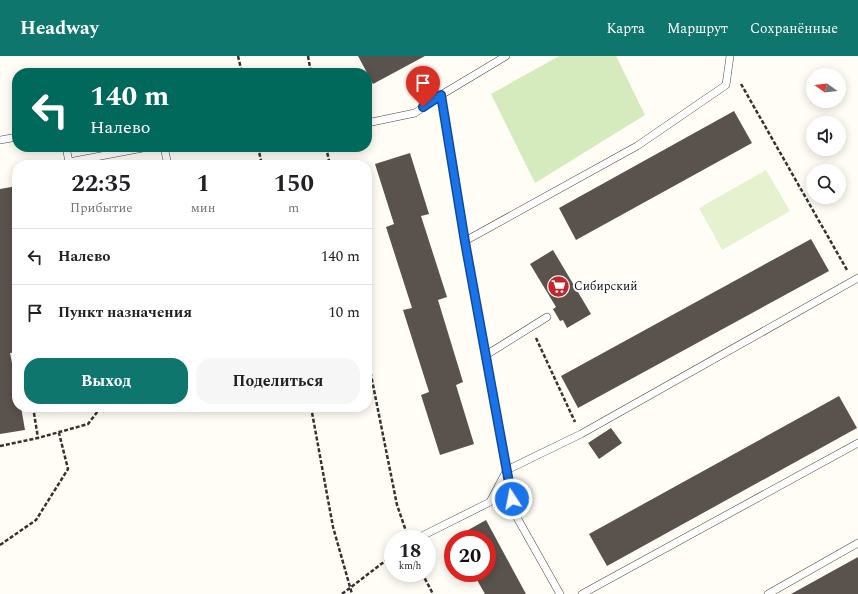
<!DOCTYPE html>
<html lang="ru">
<meta charset="utf-8">
<style>
body{margin:0;font-family:Spectral,serif;background:#f6f6f6;color:#202124;height:100vh;display:flex;flex-direction:column;font-size:15px;white-space:nowrap}
*{box-sizing:border-box;margin:0}
p{font-size:13px;color:#757577}
.icon{flex:none;width:22px;height:22px;fill:none;stroke:currentColor;stroke-width:2;stroke-linecap:round;stroke-linejoin:round}
.map{position:relative;flex:1;overflow:hidden}
.panel{position:absolute;left:12px;top:104px;width:360px;height:252px;display:flex;flex-direction:column;background:#fff;border-radius:16px;box-shadow:0 2px 10px #0003}
.panel>*{flex:none}
.top-card{position:absolute;left:12px;top:12px;width:360px;height:84px;border-radius:16px;box-shadow:0 2px 10px #0003;background:#00695c;color:#fff;overflow:hidden}
.needle{width:26px;rotate:285deg}
.fabs{position:absolute;left:806px;top:12px;display:grid;gap:8px}
.fabs a{display:grid;place-items:center;width:40px;height:40px;border-radius:50%;background:#fff;box-shadow:0 2px 10px #0003;font-size:20px}
.speed{position:absolute;left:384px;top:474px;display:flex;gap:8px;font-size:20px;font-weight:700;text-align:center}
.speed>*{display:grid;place-content:center;width:52px;height:52px;border-radius:50%;background:#fff;box-shadow:0 2px 10px #0003;line-height:1}
.speed small{font-size:10px;font-weight:400}
.speed .limit{border:6px solid #d22;background:#fff;color:#111}
.pin{position:absolute;display:grid;place-items:center;width:34px;height:34px;color:#fff;margin:-41px -17px;border-radius:50% 50% 50% 0;rotate:-45deg;box-shadow:0 0 4px #0007}
.pin .icon{rotate:45deg}
.me{position:absolute;width:44px;margin:-22px;rotate:349deg;stroke-linejoin:round;filter:drop-shadow(0 0 3px #0008)}
.turn{display:flex;align-items:center;gap:14px;height:84px;padding:0 12px;font-size:18px}
.turn .icon{width:52px;height:52px;stroke-width:2.5}
.turn b{display:block;font-size:28px;line-height:34px}
.eta{display:flex;justify-content:space-evenly;align-items:center;height:68px;text-align:center}
.eta b{font-size:24px;font-weight:700;line-height:28px}
.action{display:flex;gap:8px;margin-top:auto;padding:8px 12px}
.action a{flex:1;height:46px;border-radius:16px;background:#0f766e;color:#fff;font-size:16px;font-weight:700;line-height:46px;text-align:center}
.action a+a{background:#f6f6f6;color:#202124}
ul{padding:0;list-style:none}
li{display:flex;align-items:center;gap:12px;height:56px;padding:0 12px;border-top:1px solid #e0e0e0}
li div{flex:1}
li b{display:block;font-size:15px}
li em{font-style:normal}
header{display:flex;align-items:center;gap:24px;box-sizing:border-box;height:56px;padding:0 20px;background:#0f766e;color:#fff}
header strong{font-size:19px}
nav{display:flex;gap:22px;margin-inline-start:auto;font-size:14px}
.map>svg:first-child{display:block}
</style>
<header>
<strong>Headway</strong>
<nav><a>Карта</a><a>Маршрут</a><a>Сохранённые</a></nav>
</header>
<div class="map">
<svg width="858" height="538" viewBox="0 0 858 538">
<rect width="100%" height="100%" fill="#fffdf5"/>
<!-- green -->
<polygon fill="#d5ebbd" points="559,0 616,0 645,59 535,127 491,38"/>
<!-- pitch -->
<polygon fill="#e6f2cf" points="766,114 790,155 722,194 699,152"/>
<!-- building -->
<g fill="#5a524d">
<polygon points="358,0 425,0 373,28"/>
<polygon points="734,55 752,87 576,184 559,152"/>
<polygon points="410,97 429,158 421,160 447,241 438,244 463,326 456,329 474,388 440,399 421,339 429,336 403,254 412,252 386,171 394,168 375,108"/>
<polygon points="17,130 17,296 10,297 17,332 17,351 21,351 25,374 0,378 0,133"/>
<polygon points="811,183 829,215 578,352 561,320"/>
<polygon points="553,194 591,258 567,272 563,264 560,265 553,253 556,251 530,208"/>
<polygon points="839,340 857,372 607,510 589,478"/>
<polygon points="611,372 622,387 599,403 588,387"/>
<polygon points="486,464 526,538 485,538 473,517 487,517 487,483 454,482"/>
<polygon points="858,501 858,538 791,538"/>
</g>
<g fill="none" stroke-linecap="round" stroke-linejoin="round">
<defs>
<g id="service">
<polyline points="441,39 506,0"/>
<polyline points="367,67 415,57 441,39 465,185 515,458 560,538"/>
<polyline points="0,84 17,81"/>
<polyline points="66,91 69,106 148,91"/>
<polyline points="164,91 168,109"/>
<polyline points="465,185 637,90 726,29 730,0"/>
<polyline points="486,299 547,261"/>
<polyline points="416,483 490,446 507,414 581,378 858,222"/>
<polyline points="582,538 858,387"/>
<polyline points="768,538 858,487"/>
</g>
</defs>
<!-- service casing -->
<use href="#service" stroke="#444" stroke-width="8"/>
<!-- path -->
<g stroke="#333" stroke-width="2.5" stroke-dasharray="4 2" stroke-linecap="butt">
<polyline points="238,0 242,17"/>
<polyline points="308,0 311,17"/>
<polyline points="741,28 847,214"/>
<polyline points="258,91 262,109"/>
<polyline points="326,91 330,109"/>
<polyline points="536,282 575,366"/>
<polyline points="367,299 397,449 406,475"/>
<polyline points="13,308 17,307"/>
<polyline points="33,351 38,382"/>
<polyline points="311,351 333,471 352,538"/>
<polyline points="0,390 38,382 88,368 101,351"/>
<polyline points="0,489 36,464 68,413 59,377"/>
<polyline points="422,517 433,538"/>
<polyline points="342,538 393,499"/>
</g>
<!-- service -->
<use href="#service" stroke="#fff" stroke-width="7"/>
</g>
<g fill="none" stroke-linecap="round" stroke-linejoin="round">
<defs>
<polyline id="route" points="423,51 441,39 465,186 512,443"/>
</defs>
<!-- route casing -->
<use href="#route" stroke="#114b97" stroke-width="10"/>
<!-- route -->
<use href="#route" stroke="#1a73e8" stroke-width="7"/>
</g>
<!-- icons -->
<defs>
<symbol id="supermarket-disc" viewBox="-11 -11 22 22"><circle r="9.5" fill="#c4262e" stroke="#fff"/><path d="M-6-5.5h2.5l.6 2H6L4.5 2H-2.5L-4.4-4H-6ZM-1.5 3.2a1.3 1.3 0 1 0 .1 0ZM3 3.2a1.3 1.3 0 1 0 .1 0Z" fill="#fff"/></symbol>
</defs>
<g fill-rule="evenodd">
<use href="#supermarket-disc" x="546" y="218" width="25" height="25"/>
</g>
<g text-anchor="middle" stroke-width="4" stroke-linejoin="round" paint-order="stroke">
<!-- poi labels -->
<g font-size="12" fill="#111" stroke="#fff" text-anchor="start">
<text x="574" y="234">Сибирский</text>
</g>
</g>
</svg>
<div class="fabs">
<a><svg class="needle" viewBox="-14 -14 28 28"><path d="M0-13l5 13h-10z" fill="#e53935"/><path d="M0 13l5-13h-10z" fill="#757577"/></svg></a>
<a><svg class="icon" aria-label="sound" viewBox="0 0 24 24"><path d="M4 9h4l5-4v14l-5-4H4zM17 9q2 3 0 6"/></svg></a>
<a><svg class="icon" aria-label="search" viewBox="0 0 24 24"><circle cx="10" cy="10" r="6"/><path d="M15 15l6 6"/></svg></a>
</div>
<div class="speed"><div>18<small>km/h</small></div><div class="limit">20</div></div>
<div class="pin" style="left:423px;top:51px;background:#d93025"><svg class="icon" aria-label="arrive" viewBox="0 0 24 24"><path d="M6 21V4h12l-3 4 3 4H6"/></svg></div>
<svg class="me" style="left:512px;top:443px" viewBox="-20 -20 40 40"><circle r="17" fill="#1a73e8" stroke="#fff" stroke-width="3"/><path d="M0-11L8 9 0 5-8 9z" fill="#fff"/></svg>
<div class="top-card">
<div class="turn"><svg class="icon" aria-label="left" viewBox="0 0 24 24"><path d="M17 20v-9H6M10 6l-5 5 5 5"/></svg><div><b>140 m</b>Налево</div></div>
</div>
<section class="panel">
<div class="eta">
<div><b>22:35</b><p>Прибытие</p></div>
<div><b>1</b><p>мин</p></div>
<div><b>150</b><p>m</p></div>
</div>
<ul>
<li><svg class="icon" aria-label="left" viewBox="0 0 24 24"><path d="M17 20v-9H6M10 6l-5 5 5 5"/></svg><div><b>Налево</b></div><em>140 m</em></li>
<li><svg class="icon" aria-label="arrive" viewBox="0 0 24 24"><path d="M6 21V4h12l-3 4 3 4H6"/></svg><div><b>Пункт назначения</b></div><em>10 m</em></li>
</ul>
<div class="action"><a>Выход</a><a>Поделиться</a></div>
</section>
</div>
